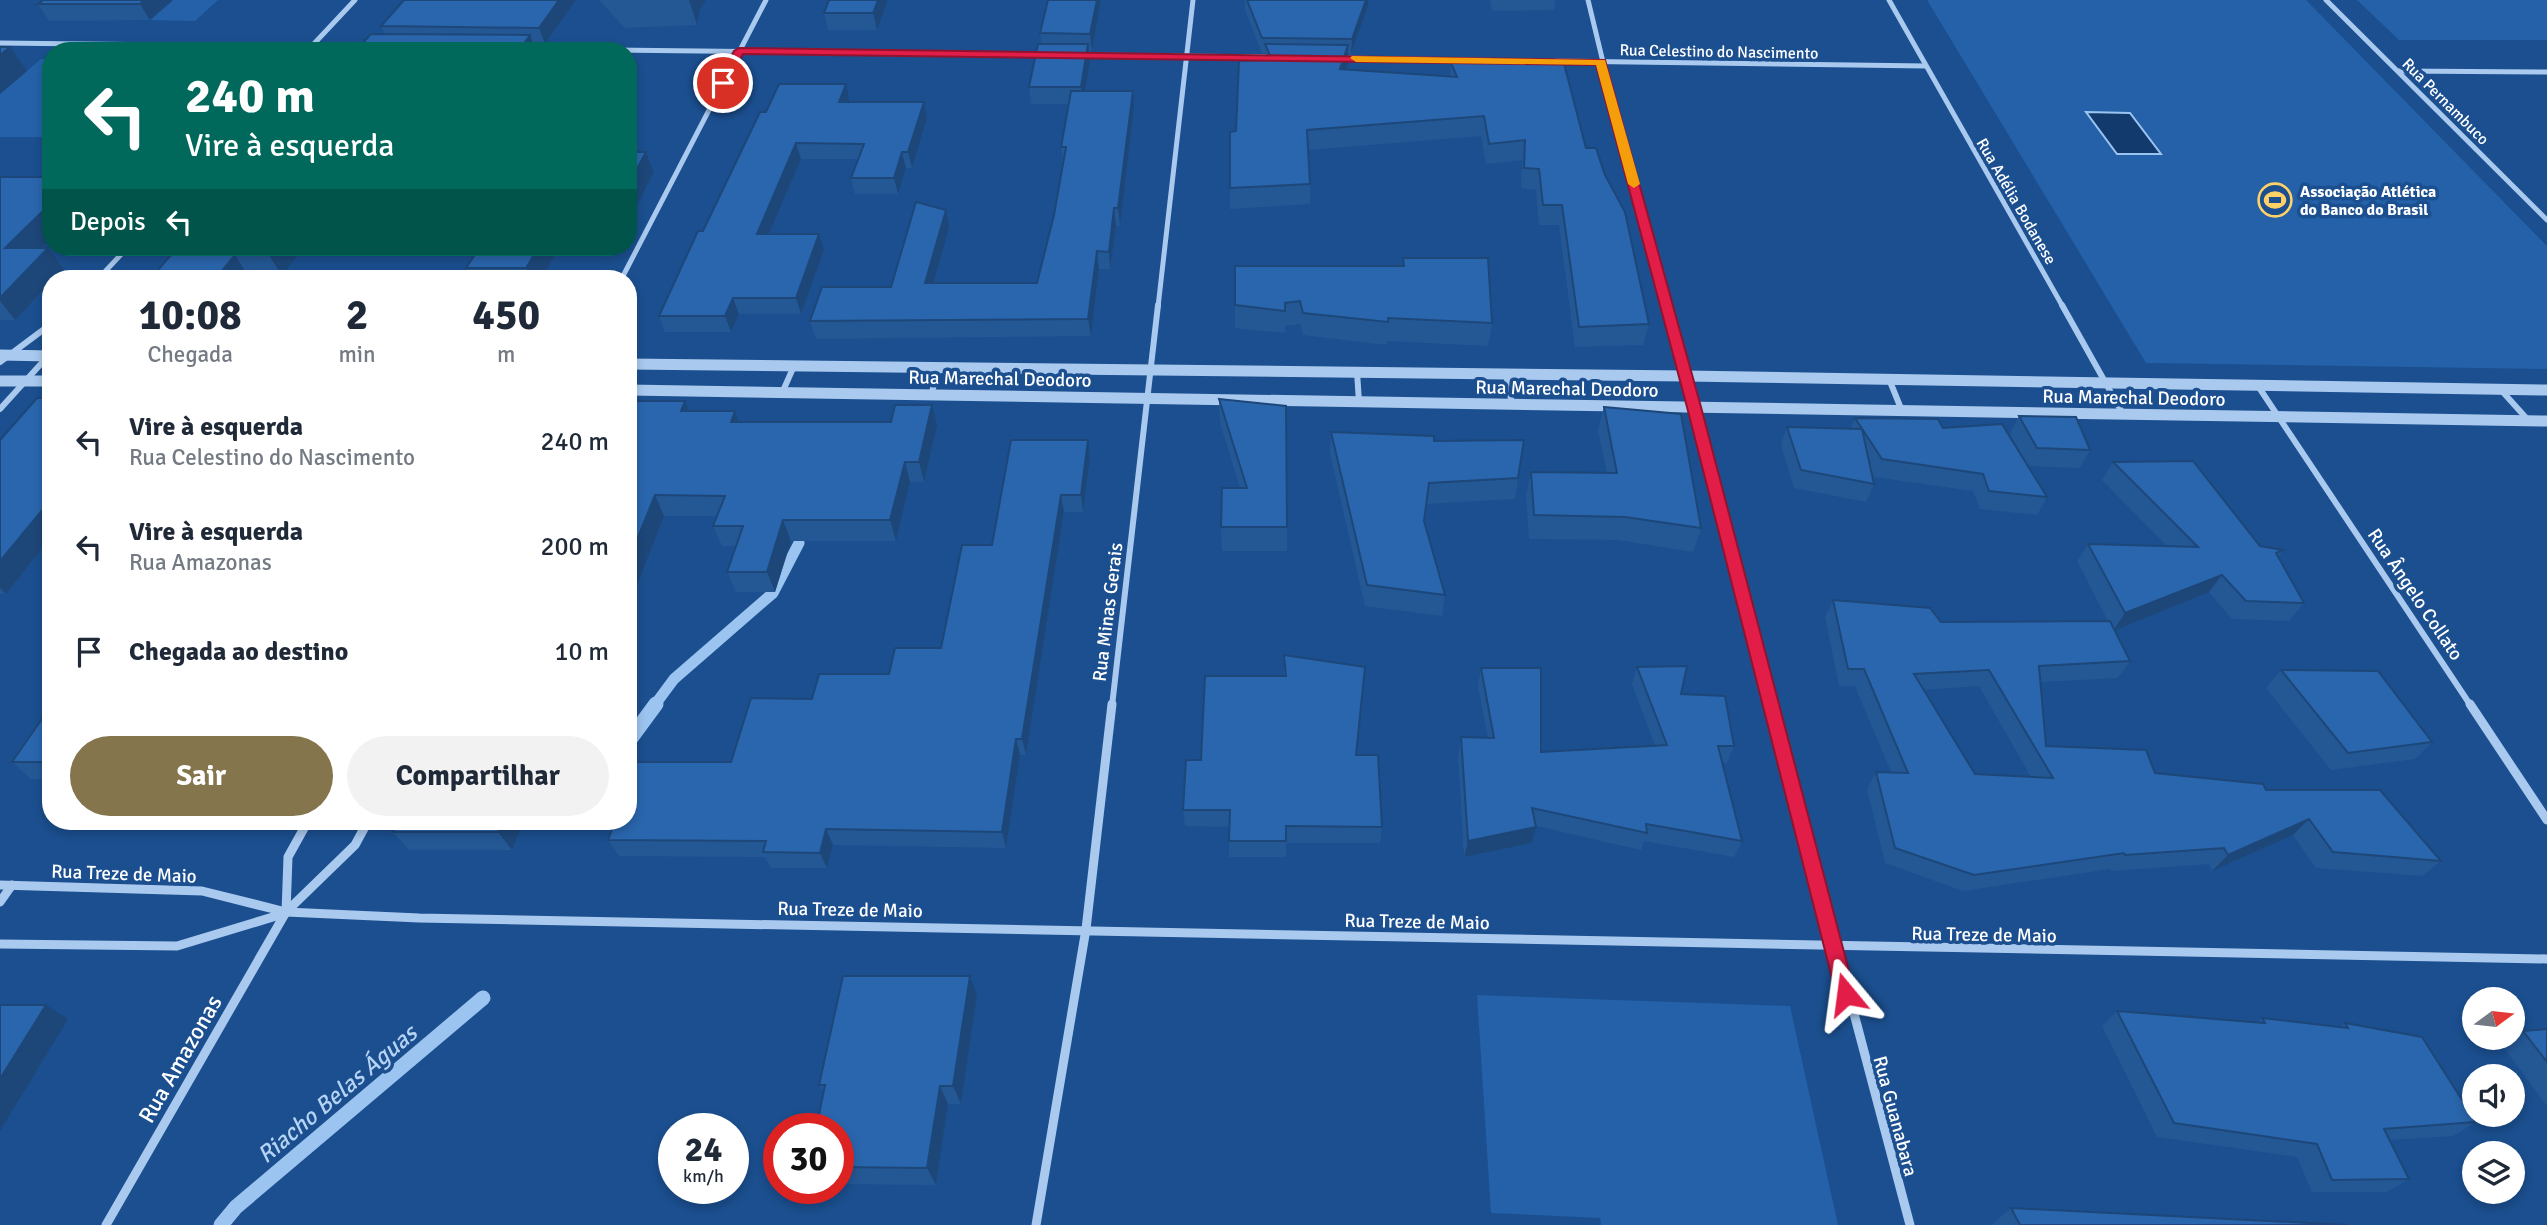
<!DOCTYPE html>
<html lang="pt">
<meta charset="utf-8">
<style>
body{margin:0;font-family:Signika,sans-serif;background:#f2f2f3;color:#1f2937;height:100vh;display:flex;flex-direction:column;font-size:26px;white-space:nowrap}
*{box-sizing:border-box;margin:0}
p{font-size:23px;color:#747a83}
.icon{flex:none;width:38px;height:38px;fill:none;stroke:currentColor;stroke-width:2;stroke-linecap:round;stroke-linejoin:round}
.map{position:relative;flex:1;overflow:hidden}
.details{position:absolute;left:42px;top:270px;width:595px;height:560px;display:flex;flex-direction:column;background:#fff;border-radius:28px;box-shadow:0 4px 10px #0003}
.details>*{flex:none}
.guide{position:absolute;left:42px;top:42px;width:595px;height:214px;border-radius:28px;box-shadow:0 4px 10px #0003;background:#00695c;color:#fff;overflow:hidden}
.needle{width:46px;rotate:75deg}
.tools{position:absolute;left:2462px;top:987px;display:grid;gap:14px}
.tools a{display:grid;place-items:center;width:63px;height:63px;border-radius:50%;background:#fff;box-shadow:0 4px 10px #0003;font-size:35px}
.speed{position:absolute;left:658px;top:1113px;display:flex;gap:14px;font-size:35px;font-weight:700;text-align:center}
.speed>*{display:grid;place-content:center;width:91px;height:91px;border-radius:50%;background:#fff;box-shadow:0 4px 10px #0003;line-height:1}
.speed small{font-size:18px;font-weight:400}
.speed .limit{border:10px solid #d22;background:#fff;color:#111}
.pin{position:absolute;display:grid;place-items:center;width:60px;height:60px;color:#fff;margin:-30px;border:4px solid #fff;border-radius:50%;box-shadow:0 2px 7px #0007}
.me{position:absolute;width:77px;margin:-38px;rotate:344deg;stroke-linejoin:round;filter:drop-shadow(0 0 5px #0008)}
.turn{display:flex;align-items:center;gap:24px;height:147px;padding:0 28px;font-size:32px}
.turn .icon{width:91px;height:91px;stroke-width:2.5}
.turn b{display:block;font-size:49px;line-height:60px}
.then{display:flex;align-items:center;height:66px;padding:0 28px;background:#0003;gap:14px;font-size:26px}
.eta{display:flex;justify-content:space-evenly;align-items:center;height:119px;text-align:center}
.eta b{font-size:42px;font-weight:800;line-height:49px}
.primary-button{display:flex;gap:14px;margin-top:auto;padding:14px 28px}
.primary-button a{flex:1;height:80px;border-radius:42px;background:#84754c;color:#fff;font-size:28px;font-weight:800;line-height:80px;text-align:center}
.primary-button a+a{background:#f2f2f3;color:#1f2937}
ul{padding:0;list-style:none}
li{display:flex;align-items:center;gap:21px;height:105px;padding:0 28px}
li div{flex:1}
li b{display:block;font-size:26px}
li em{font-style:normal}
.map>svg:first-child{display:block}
</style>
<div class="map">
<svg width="2547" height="1225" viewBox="0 0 2547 1225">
<rect width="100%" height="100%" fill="#1b4f8f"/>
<!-- green -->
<g fill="#2461a8">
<polygon points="173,0 218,0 195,21 150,20"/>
<polygon points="1927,0 2306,0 2547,246 2547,369 2146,363"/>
<polygon points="2357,0 2547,0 2547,40 2399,40"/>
<polygon points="41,59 51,59 51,137 0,137 0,94"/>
<polygon points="1477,995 1790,1006 1838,1225 1601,1225 1600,1218 1491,1213"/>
</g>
<!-- water -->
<polygon fill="#123a6d" stroke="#9cc4f0" stroke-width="2" points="2086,112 2130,113 2161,154 2117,154"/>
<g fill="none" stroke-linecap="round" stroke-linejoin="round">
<!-- stream-far1 -->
<polyline stroke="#9cc4f0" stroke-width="11" points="654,706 674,679 773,593 799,543"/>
<!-- stream -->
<g stroke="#9cc4f0" stroke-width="15">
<polyline points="628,742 656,704"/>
<polyline points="221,1225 236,1207 483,998"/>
</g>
<!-- minor-far2 -->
<g stroke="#a9c9ee" stroke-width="5">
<polyline points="1588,0 1625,153 1667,307"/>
<polyline points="1889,0 2063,307"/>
<polyline points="2326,0 2547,220"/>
<polyline points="0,43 347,47"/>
<polyline points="310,48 355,0"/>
<polyline points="527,49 1043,55"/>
<polyline points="1083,55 1274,57"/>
<polyline points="1339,58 1533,61"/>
<polyline points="1556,61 1926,66"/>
<polyline points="2398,71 2547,72"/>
<polyline points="99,278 128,247"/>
<polyline points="622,278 766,0"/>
<polyline points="1158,307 1193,0"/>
</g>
<!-- minor-far1 -->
<g stroke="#a9c9ee" stroke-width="6">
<polyline points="1666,305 1772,706"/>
<polyline points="2062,305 2123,414"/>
<polyline points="0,362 51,324"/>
<polyline points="1357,372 1359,402"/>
<polyline points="1506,374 1512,404"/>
<polyline points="1889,379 1902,411"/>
<polyline points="2258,386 2471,706"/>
<polyline points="2501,390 2528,420"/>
<polyline points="782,393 794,366"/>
<polyline points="931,395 939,368"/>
<polyline points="0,409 49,355"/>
<polyline points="1112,706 1158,305"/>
</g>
<!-- minor -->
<g stroke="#a9c9ee" stroke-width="9">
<polyline points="1772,704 1910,1225"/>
<polyline points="2470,704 2547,820"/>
<polyline points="0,885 202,891 286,912 419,918 2547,959"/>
<polyline points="0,902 12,885"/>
<polyline points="286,912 288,857 308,821"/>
<polyline points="0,944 177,946 286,913"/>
<polyline points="106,1225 286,912 355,845 368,821"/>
<polyline points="1036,1225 1086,929 1112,704"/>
</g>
<!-- tertiary -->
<g stroke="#a9c9ee" stroke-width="11">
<polyline points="0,355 51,356"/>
<polyline points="628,364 1686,376 2547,390"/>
<polyline points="0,381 51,381"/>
<polyline points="628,390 2547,421"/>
</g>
</g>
<!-- wall -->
<g fill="#245895" fill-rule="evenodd">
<polygon points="173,0 150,20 49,21 38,4"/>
<polygon points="404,0 576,0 545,44 534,44 536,51 336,51 360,46 385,34 381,26"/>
<polygon points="599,0 706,0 700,9 697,25 625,28"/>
<polygon points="829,0 888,0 877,30 828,30 824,13"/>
<polygon points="1048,0 1101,0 1092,51 1089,51 1090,61 1085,91 1134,108 1120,226 1116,226 1110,269 1099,269 1091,336 816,339 810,321 891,287 949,227 934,283 1037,283 1054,215 1063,162 1061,147 1069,104 1031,104 1029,87 1042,44 1040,33"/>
<polygon points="1245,0 1368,0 1368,6 1351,54 1348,54 1348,64 1346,70 1450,77 1451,63 1586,148 1649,324 1643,345 1575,347 1559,225 1539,225 1536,190 1521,188 1522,160 1486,164 1481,136 1309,150 1310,184 1310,204 1230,209 1230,188 1236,131 1266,60 1266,53 1262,53 1245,10"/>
<polygon points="1490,0 1555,0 1554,10 1492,11"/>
<polygon points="849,100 849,102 927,118 912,168 906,168 898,194 855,194 851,178 858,159 801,159 769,234 824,250 801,314 739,314 731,332 665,332 659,316 766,112"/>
<polygon points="628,152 646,152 654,172 632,215 628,215"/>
<polygon points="0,177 51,177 51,238 41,248 48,248 64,269 15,320 0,320"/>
<polygon points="178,247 304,247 282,276 248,276 246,278 151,278"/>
<polygon points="560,247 542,278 471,278 466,268"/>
<polygon points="1403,258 1492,323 1488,346 1387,341 1386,345 1303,335 1300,324 1285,326 1285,333 1235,328 1235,305 1402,266"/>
<polygon points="51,398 51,537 6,594 0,594 0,440"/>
<polygon points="1219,399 1287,527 1287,551 1222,551 1221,527 1240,488 1220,423"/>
<polygon points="628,401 689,411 735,411 738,422 937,426 924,482 910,482 896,541 791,541 775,592 736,592 727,572 736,546 722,546 713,526 717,516 664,516 629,606 628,606"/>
<polygon points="1604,407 1701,528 1693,552 1618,540 1529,539 1526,495 1531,472 1607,473 1598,430"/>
<polygon points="2019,416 2090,450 2080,468 2028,466 2047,497 2037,515 1980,509 1973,491 1874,477 1872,472 1874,484 1866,502 1794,488 1781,445 1787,427 1851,428 1855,418 2020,452 2010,434"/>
<polygon points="1331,432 1434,441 1518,478 1515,499 1426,504 1424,521 1445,595 1442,616 1365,606 1330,453"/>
<polygon points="1088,440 1090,458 1083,512 1064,512 1026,755 1020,755 1006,848 833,845 827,868 771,868 765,857 619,856 608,840 731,762 812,699 889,674 941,648 992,545"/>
<path d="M2113,462L2260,546L2283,550L2278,557L2304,603L2289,621L2232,619L2209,592L2115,630L2130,661L2118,678L2040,682L2046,746L2155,773L2266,790L2441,861L2422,876L2316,868L2293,835L2212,871L2209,864L2111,871L2110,869L1963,891L1885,863L1867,789L1876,772H1891L1855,686H1839L1825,617L1833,600L1941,622L2108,621L2077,561L2088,544L2167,546L2102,480ZM1979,686L2031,777L1975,774L1924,690Z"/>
<polygon points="1284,655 1356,755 1382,827 1380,843 1286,843 1286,857 1229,857 1229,827 1185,826 1183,810 1201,760 1284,676"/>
<polygon points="1637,667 1681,694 1734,746 1727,763 1722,763 1742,841 1734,857 1644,841 1641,850 1536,826 1532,843 1464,857 1458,754 1461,737 1488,738 1478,686 1481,668 1541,752 1655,746 1632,684"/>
<polygon points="2281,670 2432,742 2415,759 2331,770 2266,688"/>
<polygon points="51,706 51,779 31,779 12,762"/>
<polygon points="174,821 268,821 265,827 181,827"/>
<polygon points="398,821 524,821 512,850 409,850 393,832"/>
<polygon points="977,995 961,1104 948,1104 936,1185 838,1184 838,1129 824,1092 819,1085"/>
<polygon points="2117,1011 2256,1023 2262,1018 2340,1027 2345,1023 2476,1122 2453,1136 2390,1140 2409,1179 2387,1192 2312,1192 2297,1157 2157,1137 2102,1026"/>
<polygon points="2547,1029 2547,1106 2502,1045 2523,1031"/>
<polygon points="2011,1208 2348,1225 1991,1225"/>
</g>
<!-- shaded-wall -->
<g fill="#1d4779">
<polygon points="144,0 173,0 150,20 140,4"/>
<polygon points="559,0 576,0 545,44 539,28"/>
<polygon points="689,0 706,0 700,9 697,25"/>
<polygon points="878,0 888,0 877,30 873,13"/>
<polygon points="1097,0 1101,0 1092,51 1090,34"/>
<polygon points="1366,0 1368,0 1368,6 1351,54 1352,39"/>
<polygon points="530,35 536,51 519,51"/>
<polygon points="1088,44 1090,61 1083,104 1081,87"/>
<polygon points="1348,45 1348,64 1339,89 1340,69"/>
<polygon points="10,47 27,71 0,94 0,55"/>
<polygon points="846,84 849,100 843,118 839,102"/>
<polygon points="1133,91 1134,108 1120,226 1118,208"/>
<polygon points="924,102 927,118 912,168 908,152"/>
<polygon points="796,143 801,159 762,250 757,234"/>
<polygon points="646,152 654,172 632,215 628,205 628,186"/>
<polygon points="902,152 906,168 898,194 894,178"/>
<polygon points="51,203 51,238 21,269 5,248"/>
<polygon points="1114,208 1116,226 1110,269 1109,252"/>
<polygon points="946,210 949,227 929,301 925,283"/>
<polygon points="819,234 824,250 801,314 796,298"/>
<polygon points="276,247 304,247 282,276 269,255"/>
<polygon points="539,247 560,247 542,278 531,278 526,268"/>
<polygon points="48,248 64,269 55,278 51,278 51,282 15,320 0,301 0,298"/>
<polygon points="1097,251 1099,269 1091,336 1088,319"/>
<polygon points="235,255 248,276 246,278 216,278"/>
<polygon points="733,298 739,314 731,332 725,316"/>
<polygon points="685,401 693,422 681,411"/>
<polygon points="932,405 937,426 924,482 919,462"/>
<polygon points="735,411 742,432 731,422"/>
<polygon points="1088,440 1090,458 1083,512 1081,495"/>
<polygon points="905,462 910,482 896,541 890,520"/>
<polygon points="655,495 664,516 629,606 628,604 628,562"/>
<polygon points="1061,495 1064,512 1026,755 1022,739"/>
<polygon points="48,503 51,506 51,537 6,594 0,588 0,561"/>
<polygon points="783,520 791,541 775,592 767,572"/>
<polygon points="2222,575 2209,592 2113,631 2125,613"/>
<polygon points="1016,739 1020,755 1006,848 1002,832"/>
<polygon points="2309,819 2293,835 2212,871 2228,855"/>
<polygon points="258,821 268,821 265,827"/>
<polygon points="502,821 524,821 512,850 498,832"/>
<polygon points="1536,827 1532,843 1464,857 1468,841"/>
<polygon points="826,829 833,845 827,868 820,853"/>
<polygon points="970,976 977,995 961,1104 953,1086"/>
<polygon points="46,1005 68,1019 0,1131 0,1079"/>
<polygon points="940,1086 948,1104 936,1185 927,1168"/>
</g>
<!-- building -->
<g fill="#2a66ad" stroke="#1d4779" stroke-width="2" fill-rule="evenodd">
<polygon points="43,0 144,0 140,4 38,4"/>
<polygon points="404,0 559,0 539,28 381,26"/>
<polygon points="829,0 878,0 873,13 824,13"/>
<polygon points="1048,0 1097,0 1090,34 1040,33"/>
<polygon points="1247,0 1366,0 1352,39 1262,38"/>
<polygon points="371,34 530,35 519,51 336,51 340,46 360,46"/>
<polygon points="1038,44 1088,44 1081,87 1029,87"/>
<polygon points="1265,44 1348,45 1340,69 1457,77 1451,63 1563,60 1586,148 1596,148 1605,175 1625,212 1649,324 1579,327 1562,205 1543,205 1539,169 1524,168 1525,140 1489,144 1484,116 1307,130 1310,184 1230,188 1230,132 1236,131 1239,61 1272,60"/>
<polygon points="0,47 10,47 0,55"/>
<polygon points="779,84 846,84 839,102 924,102 908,152 902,152 894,178 851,178 864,144 796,143 757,234 819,234 796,298 733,298 725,316 659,316 698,231 703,231 760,112 766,112"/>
<polygon points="1071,91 1133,91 1118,208 1114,208 1109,252 1097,251 1088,319 810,321 822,287 891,287 916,202 946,210 925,283 1037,283 1054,215 1066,147 1061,147"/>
<polygon points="628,152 646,152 628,186"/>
<polygon points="0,177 51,177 51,203 5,248 48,248 0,298"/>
<polygon points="178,247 276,247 269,255 235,255 216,278 151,278"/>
<polygon points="480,247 539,247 526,268 466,268"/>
<polygon points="1403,258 1488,258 1492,323 1388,318 1388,322 1303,313 1300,301 1285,303 1285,311 1235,305 1235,266 1404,266"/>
<polygon points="37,398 51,398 51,503 48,503 0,561 0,440"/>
<polygon points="1219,399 1286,406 1287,527 1221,527 1222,488 1247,488"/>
<polygon points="628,401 685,401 681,411 735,411 731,422 891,422 895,405 932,405 919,462 905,462 890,520 783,520 767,572 727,572 743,526 713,526 725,496 655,495 628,562"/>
<polygon points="1604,407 1681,414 1701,528 1625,517 1534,515 1531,472 1617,473"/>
<polygon points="2019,416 2076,417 2090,450 2037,448"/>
<polygon points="1855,418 1938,419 1943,428 2002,424 2047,497 1989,491 1983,474 1882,459"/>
<polygon points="1787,427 1862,429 1874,484 1801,470"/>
<polygon points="1331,432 1434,436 1434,441 1524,440 1518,478 1429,483 1424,521 1445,595 1367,585"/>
<polygon points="1011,440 1088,440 1081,495 1061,495 1022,739 1016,739 1002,832 826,829 820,853 763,852 766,841 608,840 615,821 628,821 628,784 636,762 731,762 751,698 812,699 819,674 889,674 895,648 941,648 962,545 992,545"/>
<polygon points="2193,461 2260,546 2283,550 2276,553 2304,603 2246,601 2222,575 2125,613 2088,544 2198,547 2113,462"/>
<path d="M1833,600L1930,608L1941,622L2110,621L2130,661L2039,666L2046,746L2146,750L2155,773L2263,784L2266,790H2380L2441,861L2333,852L2309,819L2228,855L2224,848L2125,855L2124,853L1974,875L1895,848L1876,772L1908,773L1864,669H1848ZM1989,670L2053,778L1975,774L1914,674Z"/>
<polygon points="1284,655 1365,667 1356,755 1378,755 1382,827 1286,826 1286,841 1229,841 1230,810 1183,810 1186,760 1201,760 1205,676 1286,676"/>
<polygon points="1687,666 1681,694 1725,696 1734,746 1718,746 1742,841 1646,824 1647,833 1532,808 1536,827 1468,841 1461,737 1494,738 1481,668 1541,668 1541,752 1667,745 1637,667"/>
<polygon points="2281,670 2378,671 2432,742 2348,753"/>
<polygon points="51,706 51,762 12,762"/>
<polygon points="398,821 502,821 498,832 393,832"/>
<polygon points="843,976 970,976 953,1086 940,1086 927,1168 838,1167 838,1129 816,1129 825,1085 819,1085"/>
<polygon points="0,1005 46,1005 0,1079"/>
<polygon points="2117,1011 2265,1023 2262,1018 2348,1028 2345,1023 2422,1037 2476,1122 2384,1129 2409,1179 2332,1180 2317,1144 2174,1123"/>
<polygon points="2547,1029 2547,1062 2523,1031"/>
<polygon points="2011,1208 2348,1225 2020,1225"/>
</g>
<!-- route -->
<polygon fill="#e11d48" stroke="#92132f" stroke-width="2" points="739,48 1605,60 1701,407 1855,994 1853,1000 1846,1003 1839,1000 1836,994 1687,407 1596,65 743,54 726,85 719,85 717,83 734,51"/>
<!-- slow -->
<polygon fill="#f59e0b" points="1352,56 1605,60 1640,184 1634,188 1628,184 1596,65 1356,62 1350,58"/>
<!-- icons -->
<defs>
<symbol id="stadium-ring" viewBox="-11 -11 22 22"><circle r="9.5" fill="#1b4f8f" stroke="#ffd166" stroke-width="1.5"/><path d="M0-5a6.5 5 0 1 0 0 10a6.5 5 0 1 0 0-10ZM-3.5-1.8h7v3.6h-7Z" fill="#ffd166"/></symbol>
</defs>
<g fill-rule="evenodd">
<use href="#stadium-ring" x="2256" y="181" width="38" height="38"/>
</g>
<g text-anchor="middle" stroke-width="7" stroke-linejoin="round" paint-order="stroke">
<!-- far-street labels -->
<g font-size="16" fill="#fff" stroke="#1b4f8f">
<text transform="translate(1719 51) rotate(1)" y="6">Rua Celestino do Nascimento</text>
<text transform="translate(2446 101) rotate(45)" y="6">Rua Pernambuco</text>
<text transform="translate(2017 201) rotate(60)" y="6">Rua Adélia Bodanese</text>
</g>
<!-- far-poi labels -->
<g font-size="16" font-weight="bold" fill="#fff" stroke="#1b4f8f" text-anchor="start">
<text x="2300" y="197">Associação Atlética<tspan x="2300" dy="18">do Banco do Brasil</tspan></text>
</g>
<!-- street labels -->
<g font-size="19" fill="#fff" stroke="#1b4f8f">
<text transform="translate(1000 378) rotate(1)" y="7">Rua Marechal Deodoro</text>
<text transform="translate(1567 388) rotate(1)" y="7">Rua Marechal Deodoro</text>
<text transform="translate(2134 397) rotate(1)" y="7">Rua Marechal Deodoro</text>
<text transform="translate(2416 594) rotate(56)" y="7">Rua Ângelo Collato</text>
<text transform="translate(1107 612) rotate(-83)" y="7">Rua Minas Gerais</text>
<text transform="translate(124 873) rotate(2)" y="7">Rua Treze de Maio</text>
<text transform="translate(850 909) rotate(1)" y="7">Rua Treze de Maio</text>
<text transform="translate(1417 921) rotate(1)" y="7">Rua Treze de Maio</text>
<text transform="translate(1984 934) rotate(1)" y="7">Rua Treze de Maio</text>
<text transform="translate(1896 1116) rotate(75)" y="7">Rua Guanabara</text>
</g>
<!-- near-street labels -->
<g font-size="23" fill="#fff" stroke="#1b4f8f">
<text transform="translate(180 1059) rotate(-60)" y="8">Rua Amazonas</text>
</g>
<!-- near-water labels -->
<g font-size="24" font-style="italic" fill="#b5d3f5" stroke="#1b4f8f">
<text transform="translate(337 1094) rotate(-40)" y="8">Riacho Belas Águas</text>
</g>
</g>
</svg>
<div class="tools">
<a><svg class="needle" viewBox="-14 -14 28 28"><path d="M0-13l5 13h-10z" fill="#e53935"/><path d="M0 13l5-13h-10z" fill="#747a83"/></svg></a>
<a><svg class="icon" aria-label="sound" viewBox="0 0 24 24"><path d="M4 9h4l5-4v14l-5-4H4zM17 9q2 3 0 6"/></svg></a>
<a><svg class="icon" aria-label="layers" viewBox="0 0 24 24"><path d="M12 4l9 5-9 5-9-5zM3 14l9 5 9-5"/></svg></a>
</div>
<div class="speed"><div>24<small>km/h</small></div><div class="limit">30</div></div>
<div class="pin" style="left:723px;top:83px;background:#d93025"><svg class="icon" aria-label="arrive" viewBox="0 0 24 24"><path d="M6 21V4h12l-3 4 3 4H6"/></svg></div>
<svg class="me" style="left:1846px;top:994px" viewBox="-20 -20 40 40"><path d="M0-17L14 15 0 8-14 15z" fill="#e11d48" stroke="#fff" stroke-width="4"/></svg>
<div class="guide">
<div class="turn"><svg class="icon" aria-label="left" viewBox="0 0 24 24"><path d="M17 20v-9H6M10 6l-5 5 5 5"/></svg><div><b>240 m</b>Vire à esquerda</div></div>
<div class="then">Depois<svg class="icon" aria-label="left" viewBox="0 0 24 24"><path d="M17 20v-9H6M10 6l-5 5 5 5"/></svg></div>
</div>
<section class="details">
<div class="eta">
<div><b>10:08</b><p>Chegada</p></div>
<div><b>2</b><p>min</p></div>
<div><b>450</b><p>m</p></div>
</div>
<ul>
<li><svg class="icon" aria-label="left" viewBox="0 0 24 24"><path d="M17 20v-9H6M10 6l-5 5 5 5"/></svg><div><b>Vire à esquerda</b><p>Rua Celestino do Nascimento</p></div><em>240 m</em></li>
<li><svg class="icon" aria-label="left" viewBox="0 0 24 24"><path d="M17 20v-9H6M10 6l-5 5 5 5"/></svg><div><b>Vire à esquerda</b><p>Rua Amazonas</p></div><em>200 m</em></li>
<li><svg class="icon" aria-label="arrive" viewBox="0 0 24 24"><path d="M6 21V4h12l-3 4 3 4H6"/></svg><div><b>Chegada ao destino</b></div><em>10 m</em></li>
</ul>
<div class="primary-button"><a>Sair</a><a>Compartilhar</a></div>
</section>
</div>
